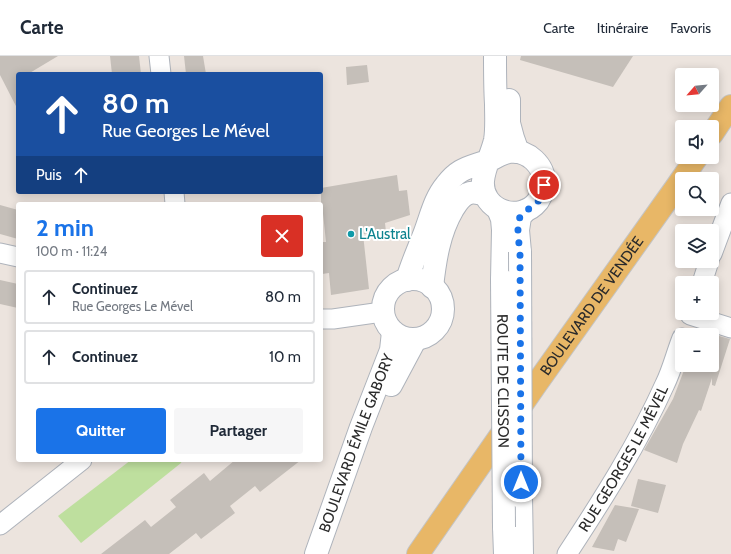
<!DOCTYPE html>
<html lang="fr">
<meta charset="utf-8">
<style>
body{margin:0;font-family:Cabin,sans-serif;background:#f6f6f7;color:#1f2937;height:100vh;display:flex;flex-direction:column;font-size:15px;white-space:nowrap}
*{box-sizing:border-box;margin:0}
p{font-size:13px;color:#747a83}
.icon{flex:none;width:22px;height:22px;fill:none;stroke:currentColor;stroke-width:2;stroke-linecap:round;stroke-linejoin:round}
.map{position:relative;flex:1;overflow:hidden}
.drawer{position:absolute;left:16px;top:146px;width:307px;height:260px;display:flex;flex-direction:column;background:#fff;border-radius:4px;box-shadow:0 2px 10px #0003}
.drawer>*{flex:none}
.hud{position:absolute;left:16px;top:16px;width:307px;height:122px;border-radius:4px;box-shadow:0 2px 10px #0003;background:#1a4fa0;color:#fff;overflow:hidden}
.needle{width:26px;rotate:243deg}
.fabs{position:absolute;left:675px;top:12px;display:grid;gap:8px}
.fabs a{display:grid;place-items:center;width:44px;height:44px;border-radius:4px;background:#fff;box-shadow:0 2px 10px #0003;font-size:20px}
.pin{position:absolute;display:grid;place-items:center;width:34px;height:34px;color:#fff;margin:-17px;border:2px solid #fff;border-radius:50%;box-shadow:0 1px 4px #0007}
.me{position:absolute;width:44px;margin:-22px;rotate:0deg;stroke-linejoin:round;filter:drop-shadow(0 0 3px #0008)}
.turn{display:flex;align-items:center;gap:14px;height:84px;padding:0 20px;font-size:18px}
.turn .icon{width:52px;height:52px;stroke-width:2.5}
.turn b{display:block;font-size:28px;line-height:34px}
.then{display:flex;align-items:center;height:38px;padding:0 20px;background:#0003;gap:8px;font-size:15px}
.round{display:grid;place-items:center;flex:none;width:42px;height:42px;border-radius:4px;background:#f6f6f7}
.head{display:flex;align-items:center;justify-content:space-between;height:68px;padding:0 20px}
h1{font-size:24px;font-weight:800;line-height:30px;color:#1a73e8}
.primary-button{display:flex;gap:8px;margin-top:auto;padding:8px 20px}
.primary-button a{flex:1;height:46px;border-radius:4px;background:#1a73e8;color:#fff;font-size:16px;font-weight:800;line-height:46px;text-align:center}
.primary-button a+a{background:#f6f6f7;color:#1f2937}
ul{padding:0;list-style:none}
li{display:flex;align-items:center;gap:12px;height:54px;margin:0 8px 6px;padding:0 12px;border:2px solid #e0e1e3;border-radius:4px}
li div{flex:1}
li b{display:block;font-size:15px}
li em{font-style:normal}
header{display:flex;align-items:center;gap:24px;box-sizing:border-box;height:56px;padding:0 20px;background:#fff;border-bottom:1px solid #e0e1e3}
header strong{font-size:19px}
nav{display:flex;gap:22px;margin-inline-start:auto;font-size:14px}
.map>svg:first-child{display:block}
</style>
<header>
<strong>Carte</strong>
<nav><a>Carte</a><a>Itinéraire</a><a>Favoris</a></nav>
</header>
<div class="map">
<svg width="731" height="498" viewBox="0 0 731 498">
<rect width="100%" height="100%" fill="#ece4de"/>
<!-- green -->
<polygon fill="#bedf9e" points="131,404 182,404 181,407 81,487 58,460"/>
<!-- building -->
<g fill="#c5bfb9">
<polygon points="0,0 58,0 28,18 18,18 18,54 0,19"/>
<polygon points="110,0 139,0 141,18 112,18"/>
<polygon points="184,0 203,0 206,18 186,18"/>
<polygon points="521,0 633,0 613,31 520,4"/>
<polygon points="367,9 369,26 347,29 346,11"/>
<polygon points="397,119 399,135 407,134 410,159 385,167 386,176 363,178 369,233 331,239 329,217 322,218 321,208 321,186 326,186 322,148 321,148 321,132"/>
<polygon points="0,149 18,154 18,183 0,178"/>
<polygon points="0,224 18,228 18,252 0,248"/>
<polygon points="712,278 730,283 715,330 712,329 712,322 701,355 699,354 683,388 677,407 644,394 673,343 686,309 712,309"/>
<polygon points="235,404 301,404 260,436 255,430 230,450 235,457 201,483 196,477 169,498 101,498 145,464 151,471 176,451 170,444 204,417 210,425"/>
<polygon points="638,423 666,429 658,457 631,450"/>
<polygon points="615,449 639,453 626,486 618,483 614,495 592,491"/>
</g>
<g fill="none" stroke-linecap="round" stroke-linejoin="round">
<defs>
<g id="minor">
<polyline points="159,0 161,18"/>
<polyline points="174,136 175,148"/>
<polyline points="0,197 18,201"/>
<polyline points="712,198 731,147"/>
<polyline points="702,227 709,205"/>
<polyline points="690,259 731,272"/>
<polyline points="321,263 333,263 382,256"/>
<polyline points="0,469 82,404"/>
<path id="s1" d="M567,498C603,443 638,388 665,328C672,314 676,297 682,282"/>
</g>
<g id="secondary">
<polyline points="509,44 509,67 513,82 518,96"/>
<polyline points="498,153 502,163 503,174 502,224"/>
<polyline points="520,196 518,174 520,161 525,155"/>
<circle cx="413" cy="253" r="30"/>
<path d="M407,224C412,207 419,192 425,176C431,160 435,142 446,129C459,112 468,112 487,105C494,103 501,97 509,96C528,93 545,110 544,128C544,134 541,140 538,145C520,168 481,155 483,125C484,111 492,98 495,84C497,73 496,60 496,48C495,32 495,16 495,0"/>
<path d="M432,231C435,204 439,177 453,153C457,147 460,141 467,138C473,135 479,137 485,139"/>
<polyline points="391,329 415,284"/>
<polyline points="521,441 522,498"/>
<polyline points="504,471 505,498"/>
<path id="s2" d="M316,498L361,371L391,294L393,276"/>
</g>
<g id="primary">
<polyline points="712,78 731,50"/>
<path id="s3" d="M418,498L537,327L677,130L697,101"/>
</g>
</defs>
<!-- minor casing -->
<use href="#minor" stroke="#aeb3bb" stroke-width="21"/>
<!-- secondary casing -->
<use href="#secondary" stroke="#aeb3bb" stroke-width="24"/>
<!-- primary casing -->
<use href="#primary" stroke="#c4c4c4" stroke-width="24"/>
<!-- minor -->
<use href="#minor" stroke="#fff" stroke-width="19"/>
<!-- secondary -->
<use href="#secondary" stroke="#fff" stroke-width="22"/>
<!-- primary -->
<use href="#primary" stroke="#e8b767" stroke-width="22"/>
<defs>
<g id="secondary-bridge">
<polyline points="520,196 521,441"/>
<path id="s4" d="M502,224L504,471"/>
</g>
</defs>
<!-- secondary-bridge casing -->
<use href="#secondary-bridge" stroke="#aeb3bb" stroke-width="24" stroke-linecap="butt"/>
<!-- secondary-bridge -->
<use href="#secondary-bridge" stroke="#fff" stroke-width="22"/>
</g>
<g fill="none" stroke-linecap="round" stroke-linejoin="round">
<!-- route -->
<path stroke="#1a73e8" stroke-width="7" stroke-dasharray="0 12.6" d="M521,426L520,196C519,187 516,169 520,161C523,155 530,153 535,149C541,143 542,136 544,129"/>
</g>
<!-- markers -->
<circle fill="#0f9aa8" stroke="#fff" stroke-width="1.5" cx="351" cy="178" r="4"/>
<g text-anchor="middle" stroke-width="4" stroke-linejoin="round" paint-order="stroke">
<!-- culture labels -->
<g font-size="15" fill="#0d838f" stroke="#fff" text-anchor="start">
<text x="359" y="183">L'Austral</text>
</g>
<!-- street labels -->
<g font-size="15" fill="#2b2b2b" stroke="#fff">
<text dy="5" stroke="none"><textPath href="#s3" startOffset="303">BOULEVARD DE VENDÉE</textPath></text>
<text dy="5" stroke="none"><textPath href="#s4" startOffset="101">ROUTE DE CLISSON</textPath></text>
<text dy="5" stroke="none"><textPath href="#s2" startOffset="118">BOULEVARD ÉMILE GABORY</textPath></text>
<text dy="5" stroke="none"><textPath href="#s1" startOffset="111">RUE GEORGES LE MÉVEL</textPath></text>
</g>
</g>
</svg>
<div class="fabs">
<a><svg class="needle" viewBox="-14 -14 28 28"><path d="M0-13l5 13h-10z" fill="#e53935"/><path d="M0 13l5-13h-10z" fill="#747a83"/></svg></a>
<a><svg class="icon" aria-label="sound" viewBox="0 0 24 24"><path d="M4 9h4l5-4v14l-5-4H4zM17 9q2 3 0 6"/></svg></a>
<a><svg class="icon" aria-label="search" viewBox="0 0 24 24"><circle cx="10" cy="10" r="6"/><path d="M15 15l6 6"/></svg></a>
<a><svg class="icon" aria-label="layers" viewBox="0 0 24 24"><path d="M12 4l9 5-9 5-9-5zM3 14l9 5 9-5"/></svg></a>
<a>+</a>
<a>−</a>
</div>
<div class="pin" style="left:544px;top:129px;background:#d93025"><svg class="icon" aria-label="arrive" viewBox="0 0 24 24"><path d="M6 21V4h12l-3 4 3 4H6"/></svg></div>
<svg class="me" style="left:521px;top:426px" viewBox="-20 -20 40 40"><circle r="17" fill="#1a73e8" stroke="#fff" stroke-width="3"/><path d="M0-11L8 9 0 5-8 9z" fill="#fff"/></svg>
<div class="hud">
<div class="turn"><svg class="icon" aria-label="ahead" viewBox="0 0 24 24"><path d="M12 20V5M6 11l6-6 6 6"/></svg><div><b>80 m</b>Rue Georges Le Mével</div></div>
<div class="then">Puis<svg class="icon" aria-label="ahead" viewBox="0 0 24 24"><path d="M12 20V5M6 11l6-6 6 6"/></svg></div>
</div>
<section class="drawer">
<div class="head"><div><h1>2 min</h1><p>100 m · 11:24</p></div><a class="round" style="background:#d93025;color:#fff"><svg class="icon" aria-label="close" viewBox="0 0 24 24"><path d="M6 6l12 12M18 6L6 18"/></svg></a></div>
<ul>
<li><svg class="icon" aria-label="ahead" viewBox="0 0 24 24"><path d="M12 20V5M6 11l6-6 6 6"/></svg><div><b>Continuez</b><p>Rue Georges Le Mével</p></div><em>80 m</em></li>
<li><svg class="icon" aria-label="ahead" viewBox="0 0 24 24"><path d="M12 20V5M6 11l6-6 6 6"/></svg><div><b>Continuez</b></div><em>10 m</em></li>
</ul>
<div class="primary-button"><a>Quitter</a><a>Partager</a></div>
</section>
</div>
